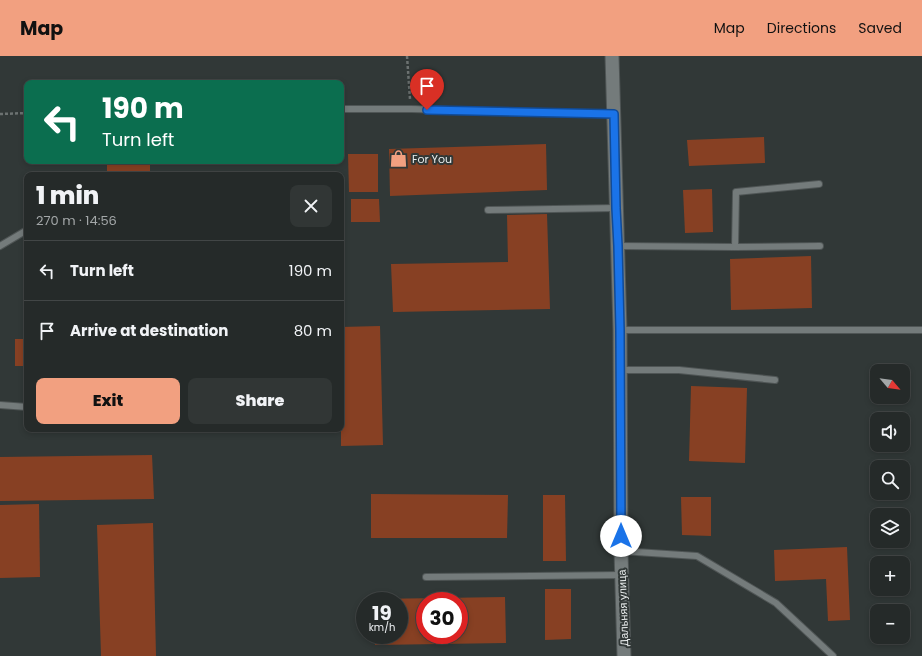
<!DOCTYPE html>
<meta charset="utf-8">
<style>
body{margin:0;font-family:Poppins,sans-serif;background:#313635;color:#f1f3f6;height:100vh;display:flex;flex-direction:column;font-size:15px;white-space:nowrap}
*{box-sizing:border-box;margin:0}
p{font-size:13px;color:#a3a7a8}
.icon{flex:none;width:22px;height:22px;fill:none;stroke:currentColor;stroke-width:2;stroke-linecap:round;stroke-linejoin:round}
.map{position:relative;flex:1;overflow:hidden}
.panel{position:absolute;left:24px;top:116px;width:320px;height:260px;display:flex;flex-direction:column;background:#252a29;border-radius:8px;box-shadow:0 2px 6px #0003,0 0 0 1px #424646}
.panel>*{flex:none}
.banner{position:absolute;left:24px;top:24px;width:320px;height:84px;border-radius:8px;box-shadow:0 2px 6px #0003,0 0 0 1px #424646;background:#0b6e4f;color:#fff;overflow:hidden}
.needle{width:26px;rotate:119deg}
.fabs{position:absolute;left:870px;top:308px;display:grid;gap:8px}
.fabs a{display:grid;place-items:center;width:40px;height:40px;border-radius:8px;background:#252a29;box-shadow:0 2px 6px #0003,0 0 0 1px #424646;font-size:20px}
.speed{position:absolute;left:356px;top:536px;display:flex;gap:8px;font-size:20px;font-weight:700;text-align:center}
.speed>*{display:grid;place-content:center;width:52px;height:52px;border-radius:50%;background:#252a29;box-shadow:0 2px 6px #0003,0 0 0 1px #424646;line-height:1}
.speed small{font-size:10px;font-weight:400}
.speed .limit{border:6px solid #d22;background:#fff;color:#111}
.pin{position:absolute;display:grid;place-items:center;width:34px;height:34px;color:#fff;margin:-41px -17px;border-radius:50% 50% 50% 0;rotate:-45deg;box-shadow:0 0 4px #0007}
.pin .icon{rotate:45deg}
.me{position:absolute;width:44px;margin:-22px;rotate:0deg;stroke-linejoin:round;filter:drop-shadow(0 0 3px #0008)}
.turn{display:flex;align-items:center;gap:14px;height:84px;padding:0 12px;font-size:18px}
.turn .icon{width:52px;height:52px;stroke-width:2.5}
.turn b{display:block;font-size:28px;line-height:34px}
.round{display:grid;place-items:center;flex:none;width:42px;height:42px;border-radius:8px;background:#313635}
.head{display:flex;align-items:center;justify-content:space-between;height:68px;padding:0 12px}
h1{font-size:24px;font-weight:800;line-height:30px}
.button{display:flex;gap:8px;margin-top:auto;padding:8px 12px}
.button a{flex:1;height:46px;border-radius:8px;background:#f2a080;color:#111;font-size:16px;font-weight:800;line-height:46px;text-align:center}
.button a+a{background:#313635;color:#f1f3f6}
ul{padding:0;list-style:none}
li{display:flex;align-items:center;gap:12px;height:60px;padding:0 12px;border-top:1px solid #424646}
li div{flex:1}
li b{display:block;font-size:15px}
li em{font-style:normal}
header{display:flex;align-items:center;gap:24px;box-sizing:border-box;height:56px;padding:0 20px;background:#f2a080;color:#111}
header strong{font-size:19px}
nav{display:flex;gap:22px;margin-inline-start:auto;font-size:14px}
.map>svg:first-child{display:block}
</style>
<header>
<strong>Map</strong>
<nav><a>Map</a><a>Directions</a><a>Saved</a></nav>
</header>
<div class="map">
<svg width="922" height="600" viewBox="0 0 922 600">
<rect width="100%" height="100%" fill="#313837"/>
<!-- building -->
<g fill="#874023" fill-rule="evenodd">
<polygon points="764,81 765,107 689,110 687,84"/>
<polygon points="546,88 547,134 390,140 389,93"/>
<polygon points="348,98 378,98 378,136 349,136"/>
<rect x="107" y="105" width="43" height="14"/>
<polygon points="712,133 713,176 685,177 683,134"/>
<polygon points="351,143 379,143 380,166 351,166"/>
<polygon points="547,158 550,253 393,256 391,208 508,206 507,159"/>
<polygon points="811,200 812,252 731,254 730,203"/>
<polygon points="380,270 383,389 341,390 341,271"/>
<rect x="15" y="283" width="12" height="27"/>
<polygon points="691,330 747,332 745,407 689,405"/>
<polygon points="152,399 154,443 0,445 0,401"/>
<polygon points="371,438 508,439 507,482 371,482"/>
<polygon points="543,439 565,439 566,505 543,505"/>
<polygon points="681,441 711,441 711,480 682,479"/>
<polygon points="39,448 40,521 0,522 0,449"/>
<polygon points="153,467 156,600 101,600 97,469"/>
<polygon points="847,491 850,564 828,565 826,523 775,525 774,494"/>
<polygon points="545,533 571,533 571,583 545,584"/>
<path d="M505,541L506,587L375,589L374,579H399V545H374V543ZM425,545H459V579H425Z"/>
</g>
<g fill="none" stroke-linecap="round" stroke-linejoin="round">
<defs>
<g id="service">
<polyline points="341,53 411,53 614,58"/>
<polyline points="488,154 616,152"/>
<polyline points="0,190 27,174"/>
<polyline points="618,190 735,191 820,190"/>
<polyline points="735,191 736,136 819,128"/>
<polyline points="620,274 922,274"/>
<polyline points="620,314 679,314 775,324"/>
<polyline points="0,349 27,351"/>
<polyline points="621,495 697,500 776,547 833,600"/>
<polyline points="426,521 622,519"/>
</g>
<polyline id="minor" points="612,0 620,274 621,495 624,600"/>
</defs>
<!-- service casing -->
<use href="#service" stroke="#4f5555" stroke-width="8"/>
<!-- minor casing -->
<use href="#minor" stroke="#4f5555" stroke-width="15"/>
<!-- path -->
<g stroke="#6c7271" stroke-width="2.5" stroke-dasharray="3 2" stroke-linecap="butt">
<polyline points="407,0 410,43"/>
<polyline points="0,58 27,57"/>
</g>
<!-- service -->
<use href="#service" stroke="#747b7b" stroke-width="6"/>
<!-- minor -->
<use href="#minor" stroke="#747b7b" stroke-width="13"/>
</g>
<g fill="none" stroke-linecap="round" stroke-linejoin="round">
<defs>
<polyline id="route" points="427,54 614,58 616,152 618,190 620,274 621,480"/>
</defs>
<!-- route casing -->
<use href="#route" stroke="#114b97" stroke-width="10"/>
<!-- route -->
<use href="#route" stroke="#1a73e8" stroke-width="7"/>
</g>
<!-- icons -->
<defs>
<symbol id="shop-bare" viewBox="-9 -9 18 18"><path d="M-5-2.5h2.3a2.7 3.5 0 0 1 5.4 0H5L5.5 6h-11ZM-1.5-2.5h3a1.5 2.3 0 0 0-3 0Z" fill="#f2a080" stroke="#313837" stroke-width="2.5" paint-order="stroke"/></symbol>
</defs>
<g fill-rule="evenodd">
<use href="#shop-bare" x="386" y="90" width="25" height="25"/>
</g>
<g text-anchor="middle" stroke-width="4" stroke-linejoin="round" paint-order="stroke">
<!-- poi labels -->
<g font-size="11" fill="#e9eded" stroke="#313837" text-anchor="start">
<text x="412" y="107">For You</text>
</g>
<!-- street labels -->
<g font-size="11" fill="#e9eded" stroke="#313837">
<text transform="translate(623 552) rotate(-92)" y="4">Дальняя улица</text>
</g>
</g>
</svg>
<div class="fabs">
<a><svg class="needle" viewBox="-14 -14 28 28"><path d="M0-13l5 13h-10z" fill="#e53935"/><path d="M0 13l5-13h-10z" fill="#a3a7a8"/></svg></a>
<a><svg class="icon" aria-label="sound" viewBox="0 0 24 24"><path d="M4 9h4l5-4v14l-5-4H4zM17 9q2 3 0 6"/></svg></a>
<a><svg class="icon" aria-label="search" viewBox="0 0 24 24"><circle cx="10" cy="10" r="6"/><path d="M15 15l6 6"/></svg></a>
<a><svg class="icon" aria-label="layers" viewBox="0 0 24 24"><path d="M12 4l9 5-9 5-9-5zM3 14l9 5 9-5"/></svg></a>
<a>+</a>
<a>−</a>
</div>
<div class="speed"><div>19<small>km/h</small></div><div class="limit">30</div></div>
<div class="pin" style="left:427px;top:54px;background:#d93025"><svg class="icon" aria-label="arrive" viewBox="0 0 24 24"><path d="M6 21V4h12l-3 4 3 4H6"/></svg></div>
<svg class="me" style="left:621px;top:480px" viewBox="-20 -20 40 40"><circle r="19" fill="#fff"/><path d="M0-13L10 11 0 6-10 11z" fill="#1a73e8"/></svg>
<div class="banner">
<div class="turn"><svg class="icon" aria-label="left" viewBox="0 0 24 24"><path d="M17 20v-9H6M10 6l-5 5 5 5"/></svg><div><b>190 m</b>Turn left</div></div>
</div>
<section class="panel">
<div class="head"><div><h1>1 min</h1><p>270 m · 14:56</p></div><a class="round"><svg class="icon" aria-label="close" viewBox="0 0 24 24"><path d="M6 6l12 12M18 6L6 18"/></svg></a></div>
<ul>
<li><svg class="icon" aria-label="left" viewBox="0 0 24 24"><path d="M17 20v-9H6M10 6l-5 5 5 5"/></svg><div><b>Turn left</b></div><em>190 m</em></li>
<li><svg class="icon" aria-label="arrive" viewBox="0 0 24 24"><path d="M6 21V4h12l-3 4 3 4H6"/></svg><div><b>Arrive at destination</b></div><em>80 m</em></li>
</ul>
<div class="button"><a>Exit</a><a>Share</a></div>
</section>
</div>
